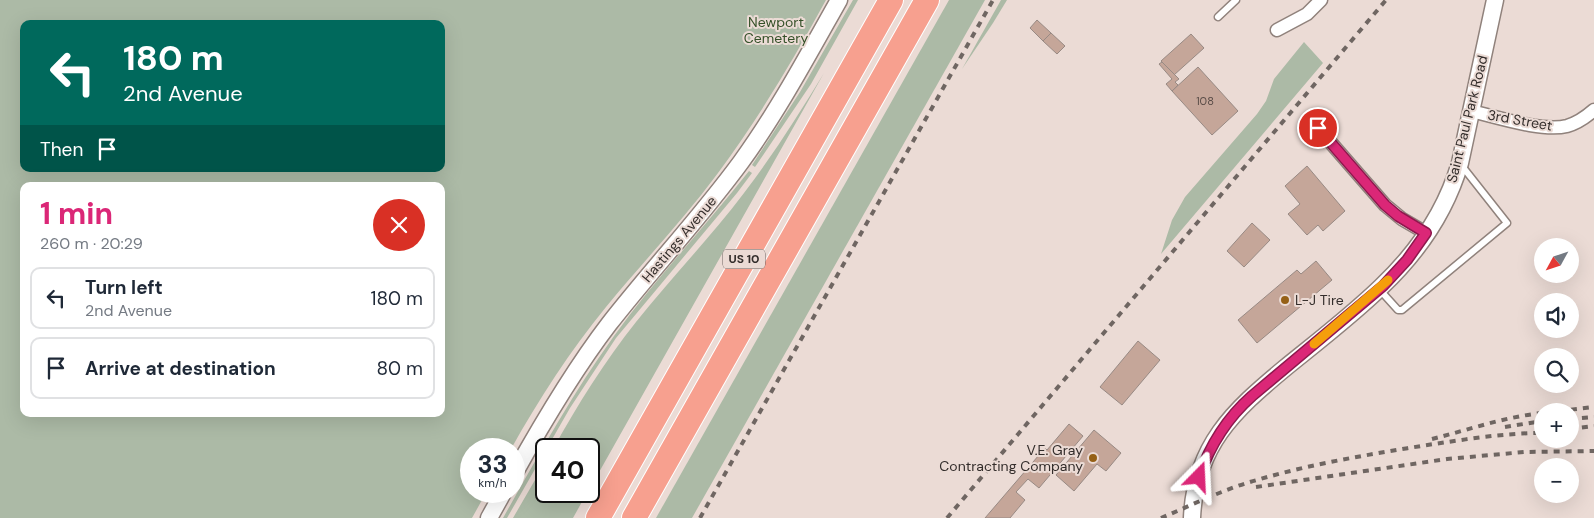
<!DOCTYPE html>
<meta charset="utf-8">
<style>
body{margin:0;font-family:"DM Sans",sans-serif;background:#f2f2f3;color:#1f2937;height:100vh;display:flex;flex-direction:column;font-size:19px;white-space:nowrap}
*{box-sizing:border-box;margin:0}
p{font-size:16px;color:#747a83}
.icon{flex:none;width:28px;height:28px;fill:none;stroke:currentColor;stroke-width:2;stroke-linecap:round;stroke-linejoin:round}
.map{position:relative;flex:1;overflow:hidden}
.sheet{position:absolute;left:20px;top:182px;width:425px;height:235px;display:flex;flex-direction:column;background:#fff;border-radius:10px;box-shadow:0 5px 20px #0002}
.sheet>*{flex:none}
.guide{position:absolute;left:20px;top:20px;width:425px;height:152px;border-radius:10px;box-shadow:0 5px 20px #0002;background:#00695c;color:#fff;overflow:hidden}
.needle{width:32px;rotate:230deg}
.controls{position:absolute;left:1534px;top:238px;display:grid;gap:10px}
.controls a{display:grid;place-items:center;width:45px;height:45px;border-radius:50%;background:#fff;box-shadow:0 5px 20px #0002;font-size:25px}
.speed{position:absolute;left:460px;top:438px;display:flex;gap:10px;font-size:25px;font-weight:700;text-align:center}
.speed>*{display:grid;place-content:center;width:65px;height:65px;border-radius:50%;background:#fff;box-shadow:0 5px 20px #0002;line-height:1}
.speed small{font-size:12px;font-weight:400}
.speed .limit{border:2px solid #111;border-radius:8px;background:#fff;color:#111}
.pin{position:absolute;display:grid;place-items:center;width:42px;height:42px;color:#fff;margin:-21px;border:2px solid #fff;border-radius:50%;box-shadow:0 1px 5px #0007}
.me{position:absolute;width:55px;margin:-28px;rotate:21deg;stroke-linejoin:round;filter:drop-shadow(0 0 4px #0008)}
.turn{display:flex;align-items:center;gap:18px;height:105px;padding:0 20px;font-size:22px}
.turn .icon{width:65px;height:65px;stroke-width:2.5}
.turn b{display:block;font-size:35px;line-height:42px}
.then{display:flex;align-items:center;height:48px;padding:0 20px;background:#0003;gap:10px;font-size:19px}
.round{display:grid;place-items:center;flex:none;width:52px;height:52px;border-radius:26px;background:#f2f2f3}
.head{display:flex;align-items:center;justify-content:space-between;height:85px;padding:0 20px}
h1{font-size:30px;font-weight:700;line-height:38px;color:#db2777}
ul{padding:0;list-style:none}
li{display:flex;align-items:center;gap:15px;height:62px;margin:0 10px 8px;padding:0 10px;border:2px solid #e0e1e3;border-radius:10px}
li div{flex:1}
li b{display:block;font-size:19px}
li em{font-style:normal}
.map>svg:first-child{display:block}
</style>
<div class="map">
<svg width="1594" height="518" viewBox="0 0 1594 518">
<rect width="100%" height="100%" fill="#ebdbd5"/>
<!-- green -->
<g fill="#acbaa6" fill-rule="evenodd">
<path d="M0,0H826C793,60 759,118 718,173C683,220 643,262 606,307C570,351 539,399 511,449H471V491H487L472,518H0ZM24,24H441V169H24ZM441,186V414H24V186Z"/>
<polygon points="853,0 858,0 811,84 755,167 752,165 800,92"/>
<polygon points="949,0 985,0 692,518 656,518"/>
<polygon points="1001,0 1007,0 993,23 962,69"/>
<polygon points="1304,42 1323,63 1161,254 1172,220 1185,197 1257,114 1266,101 1274,79"/>
<path d="M824,73L589,490V449H553C578,404 605,361 636,322C671,278 710,238 744,193C773,155 799,114 824,73Z"/>
<path d="M749,171L752,173L737,193L616,338L570,408L507,518H503C538,456 572,394 614,336C655,279 705,227 749,171Z"/>
<polygon points="546,461 546,491 588,491 573,518 513,518"/>
</g>
<!-- building -->
<g fill="#c5a699" stroke="#988a84">
<polygon points="1037,20 1051,33 1043,41 1030,28"/>
<polygon points="1051,33 1065,46 1057,54 1043,41"/>
<polygon points="1191,34 1204,48 1174,75 1161,61"/>
<polygon points="1162,62 1179,79 1175,82 1178,85 1172,91 1166,84 1172,79 1159,64"/>
<polygon points="1198,67 1238,111 1212,135 1172,91"/>
<polygon points="1307,166 1345,211 1323,231 1318,225 1307,235 1288,214 1300,204 1285,186"/>
<polygon points="1252,223 1270,240 1244,267 1227,251"/>
<polygon points="1316,261 1332,280 1257,343 1238,320 1297,270 1301,274"/>
<polygon points="1138,341 1160,360 1122,405 1100,387"/>
<polygon points="1069,424 1083,436 1039,488 1028,479 1016,492 1025,500 1010,518 985,518 1045,448 1047,450"/>
<polygon points="1094,430 1121,453 1106,471 1097,464 1074,491 1056,475"/>
</g>
<g fill="none" stroke-linecap="round" stroke-linejoin="round">
<defs>
<g id="service">
<polyline points="1218,17 1236,0"/>
<polyline points="1379,289 1398,310 1402,310 1507,223 1462,166"/>
</g>
<g id="minor">
<polyline points="1277,30 1307,14 1321,0"/>
<path d="M1471,111C1497,117 1542,132 1567,126C1578,123 1586,117 1594,110"/>
<polyline points="1318,128 1385,205 1402,219 1426,233"/>
</g>
<g id="tertiary">
<path d="M514,474C543,422 573,371 609,324C652,269 700,218 741,162C778,111 808,55 839,0"/>
<polyline points="489,518 504,491"/>
<path d="M1192,518C1195,446 1233,411 1285,368C1317,342 1351,316 1381,287C1417,253 1446,211 1460,163L1495,0"/>
</g>
<g id="motorway">
<polyline points="598,518 891,0"/>
<polyline points="634,518 927,0"/>
</g>
</defs>
<!-- service casing -->
<use href="#service" stroke="#90827c" stroke-width="9"/>
<!-- minor casing -->
<use href="#minor" stroke="#90827c" stroke-width="15"/>
<!-- tertiary casing -->
<use href="#tertiary" stroke="#90827c" stroke-width="19"/>
<!-- motorway casing -->
<use href="#motorway" stroke="#fff" stroke-width="26"/>
<!-- service -->
<use href="#service" stroke="#fff" stroke-width="6"/>
<!-- minor -->
<use href="#minor" stroke="#fff" stroke-width="12"/>
<!-- tertiary -->
<use href="#tertiary" stroke="#fff" stroke-width="16"/>
<!-- motorway -->
<use href="#motorway" stroke="#f7a08f" stroke-width="24"/>
<!-- rail -->
<g stroke="#6f6662" stroke-width="4" stroke-dasharray="6 6" stroke-linecap="butt">
<polyline points="1559,411 1594,407"/>
<polyline points="1570,419 1594,417"/>
<polyline points="1505,427 1542,421"/>
<polyline points="1570,429 1594,426"/>
<path d="M1432,439C1468,430 1504,417 1542,413"/>
<polyline points="1256,487 1447,459 1524,452 1594,451"/>
<polyline points="700,518 993,0"/>
<polyline points="947,518 1386,0"/>
<path d="M1161,518C1192,505 1224,489 1257,480C1311,464 1366,455 1421,446C1461,440 1502,433 1542,433"/>
</g>
</g>
<g fill="none" stroke-linecap="round" stroke-linejoin="round">
<defs>
<path id="route" d="M1199,477C1210,445 1227,418 1252,396L1383,286L1407,260L1426,233L1398,216L1385,205L1318,128"/>
</defs>
<!-- route casing -->
<use href="#route" stroke="#8e194d" stroke-width="12"/>
<!-- route -->
<use href="#route" stroke="#db2777" stroke-width="9"/>
<!-- slow -->
<polyline stroke="#f59e0b" stroke-width="9" points="1314,344 1388,280"/>
</g>
<!-- markers -->
<g fill="#956016" stroke="#ebdbd5" stroke-width="2">
<circle cx="1285" cy="300" r="5"/>
<circle cx="1093" cy="458" r="5"/>
</g>
<g text-anchor="middle" stroke-width="4" stroke-linejoin="round" paint-order="stroke">
<!-- number labels -->
<g font-size="11" fill="#584b46">
<text x="1205" y="105">108</text>
</g>
<!-- shield labels -->
<rect fill="#ebdbd5" stroke="#6a615e" stroke-width="1" x="723" y="249.5" width="42" height="19" rx="4"/>
<g font-size="12" font-weight="bold" fill="#332d2b">
<text x="744" y="263">US 10</text>
</g>
<!-- park labels -->
<g font-size="14" fill="#345028" stroke="#ebdbd5">
<text x="776" y="27">Newport<tspan x="776" dy="16">Cemetery</tspan></text>
</g>
<!-- street labels -->
<g font-size="14" fill="#332d2b" stroke="#ebdbd5">
<text transform="translate(1467 119) rotate(-76)" y="5">Saint Paul Park Road</text>
<text transform="translate(1520 120) rotate(10)" y="5">3rd Street</text>
<text transform="translate(679 239) rotate(-50)" y="5">Hastings Avenue</text>
</g>
<!-- poi labels -->
<g font-size="14" fill="#332d2b" stroke="#ebdbd5" text-anchor="start">
<text x="1295" y="305">L-J Tire</text>
<text x="1083" y="455" text-anchor="end">V.E. Gray<tspan x="1083" dy="16">Contracting Company</tspan></text>
</g>
</g>
</svg>
<div class="controls">
<a><svg class="needle" viewBox="-14 -14 28 28"><path d="M0-13l5 13h-10z" fill="#e53935"/><path d="M0 13l5-13h-10z" fill="#747a83"/></svg></a>
<a><svg class="icon" aria-label="sound" viewBox="0 0 24 24"><path d="M4 9h4l5-4v14l-5-4H4zM17 9q2 3 0 6"/></svg></a>
<a><svg class="icon" aria-label="search" viewBox="0 0 24 24"><circle cx="10" cy="10" r="6"/><path d="M15 15l6 6"/></svg></a>
<a>+</a>
<a>−</a>
</div>
<div class="speed"><div>33<small>km/h</small></div><div class="limit">40</div></div>
<div class="pin" style="left:1318px;top:128px;background:#d93025"><svg class="icon" aria-label="arrive" viewBox="0 0 24 24"><path d="M6 21V4h12l-3 4 3 4H6"/></svg></div>
<svg class="me" style="left:1199px;top:477px" viewBox="-20 -20 40 40"><path d="M0-17L14 15 0 8-14 15z" fill="#db2777" stroke="#fff" stroke-width="4"/></svg>
<div class="guide">
<div class="turn"><svg class="icon" aria-label="left" viewBox="0 0 24 24"><path d="M17 20v-9H6M10 6l-5 5 5 5"/></svg><div><b>180 m</b>2nd Avenue</div></div>
<div class="then">Then<svg class="icon" aria-label="arrive" viewBox="0 0 24 24"><path d="M6 21V4h12l-3 4 3 4H6"/></svg></div>
</div>
<section class="sheet">
<div class="head"><div><h1>1 min</h1><p>260 m · 20:29</p></div><a class="round" style="background:#d93025;color:#fff"><svg class="icon" aria-label="close" viewBox="0 0 24 24"><path d="M6 6l12 12M18 6L6 18"/></svg></a></div>
<ul>
<li><svg class="icon" aria-label="left" viewBox="0 0 24 24"><path d="M17 20v-9H6M10 6l-5 5 5 5"/></svg><div><b>Turn left</b><p>2nd Avenue</p></div><em>180 m</em></li>
<li><svg class="icon" aria-label="arrive" viewBox="0 0 24 24"><path d="M6 21V4h12l-3 4 3 4H6"/></svg><div><b>Arrive at destination</b></div><em>80 m</em></li>
</ul>
</section>
</div>
